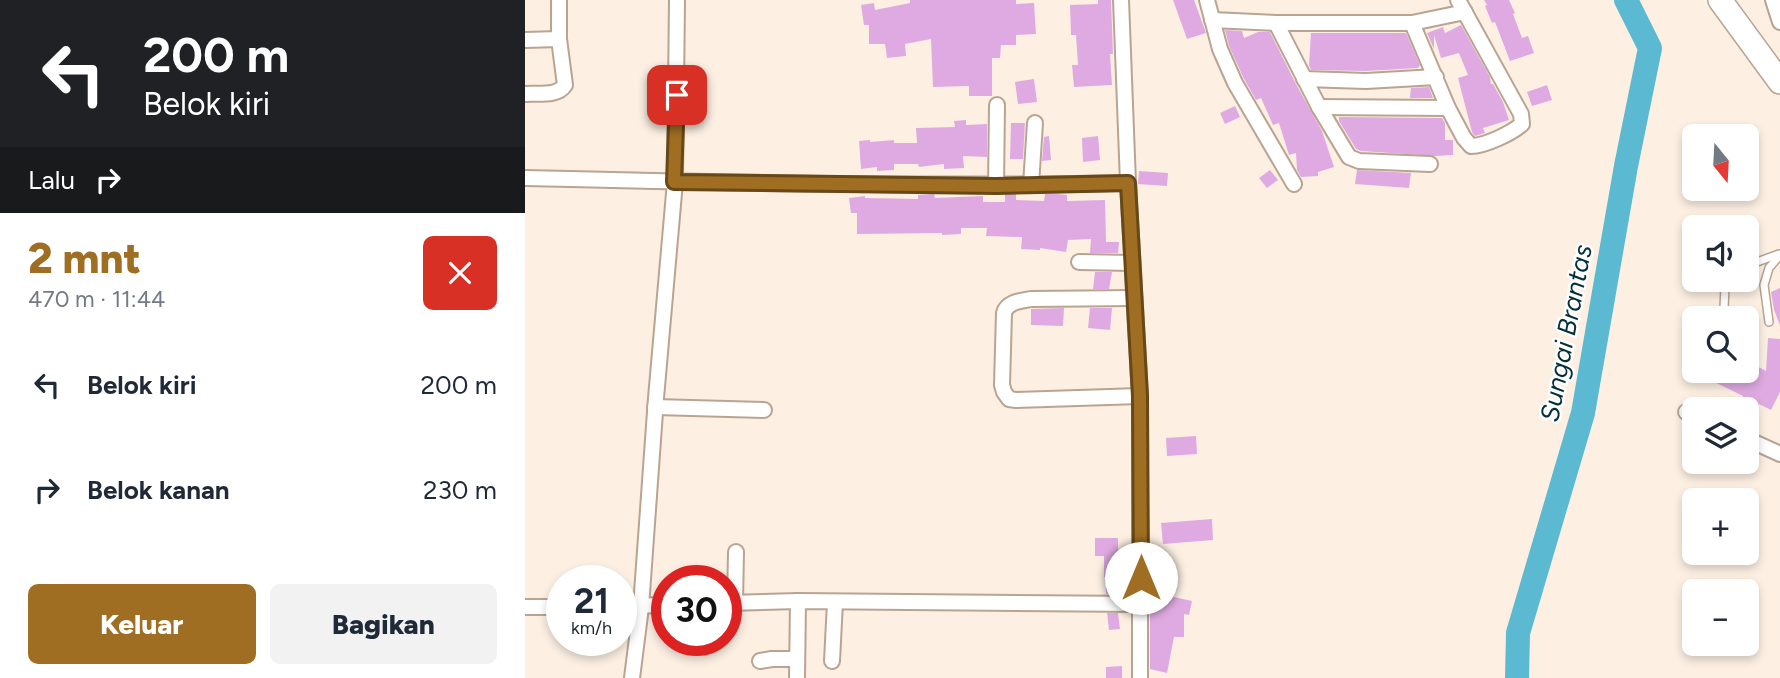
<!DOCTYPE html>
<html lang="id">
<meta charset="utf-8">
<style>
body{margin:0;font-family:Figtree,sans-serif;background:#f2f2f3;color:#1f2937;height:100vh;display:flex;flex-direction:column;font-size:26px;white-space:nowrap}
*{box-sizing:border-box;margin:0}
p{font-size:23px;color:#747a83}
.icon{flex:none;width:38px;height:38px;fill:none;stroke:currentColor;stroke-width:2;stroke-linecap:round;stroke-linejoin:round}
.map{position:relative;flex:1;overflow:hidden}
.drawer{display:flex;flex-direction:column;background:#fff;width:525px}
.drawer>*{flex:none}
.banner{background:#202124;color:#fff;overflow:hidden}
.needle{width:46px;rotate:162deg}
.fabs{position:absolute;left:1157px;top:124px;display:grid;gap:14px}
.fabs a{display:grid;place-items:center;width:77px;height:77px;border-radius:10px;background:#fff;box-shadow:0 4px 10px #0003;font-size:35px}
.speed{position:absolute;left:21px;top:565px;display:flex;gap:14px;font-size:35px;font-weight:700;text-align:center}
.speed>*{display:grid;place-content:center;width:91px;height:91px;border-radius:50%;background:#fff;box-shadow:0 4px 10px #0003;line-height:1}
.speed small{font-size:18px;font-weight:400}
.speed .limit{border:10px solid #d22;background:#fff;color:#111}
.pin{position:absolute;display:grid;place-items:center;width:60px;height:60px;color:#fff;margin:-30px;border-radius:14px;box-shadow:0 4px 10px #0006}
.me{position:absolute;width:77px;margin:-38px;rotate:0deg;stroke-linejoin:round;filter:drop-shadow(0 0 5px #0008)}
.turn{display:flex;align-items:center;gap:24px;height:147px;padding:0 28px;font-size:32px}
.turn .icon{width:91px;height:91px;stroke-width:2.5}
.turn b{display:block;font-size:49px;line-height:60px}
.then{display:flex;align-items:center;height:66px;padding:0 28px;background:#0003;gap:14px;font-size:26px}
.round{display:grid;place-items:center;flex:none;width:74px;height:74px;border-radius:10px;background:#f2f2f3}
.overview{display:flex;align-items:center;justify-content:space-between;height:119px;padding:0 28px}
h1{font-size:42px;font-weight:800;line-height:52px;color:#9f6e22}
.action{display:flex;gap:14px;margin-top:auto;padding:14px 28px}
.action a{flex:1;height:80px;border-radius:10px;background:#9f6e22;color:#fff;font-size:28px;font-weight:800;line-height:80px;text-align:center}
.action a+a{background:#f2f2f3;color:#1f2937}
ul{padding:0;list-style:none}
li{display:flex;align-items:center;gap:21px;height:105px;padding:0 28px}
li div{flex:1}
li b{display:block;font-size:26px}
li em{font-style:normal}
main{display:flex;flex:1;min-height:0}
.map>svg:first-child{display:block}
</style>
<main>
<section class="drawer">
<div class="banner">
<div class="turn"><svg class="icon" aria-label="left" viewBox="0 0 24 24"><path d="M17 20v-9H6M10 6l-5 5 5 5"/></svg><div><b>200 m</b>Belok kiri</div></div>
<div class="then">Lalu<svg class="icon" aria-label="right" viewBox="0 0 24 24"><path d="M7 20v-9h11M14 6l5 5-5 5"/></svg></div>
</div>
<div class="overview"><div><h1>2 mnt</h1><p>470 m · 11:44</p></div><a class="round" style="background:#d93025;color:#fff"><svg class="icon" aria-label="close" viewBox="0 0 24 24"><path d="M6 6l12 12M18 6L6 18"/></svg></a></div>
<ul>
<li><svg class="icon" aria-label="left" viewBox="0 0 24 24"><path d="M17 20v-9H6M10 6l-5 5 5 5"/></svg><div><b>Belok kiri</b></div><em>200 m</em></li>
<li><svg class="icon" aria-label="right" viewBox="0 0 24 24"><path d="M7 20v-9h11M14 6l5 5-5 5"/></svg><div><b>Belok kanan</b></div><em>230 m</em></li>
</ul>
<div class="action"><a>Keluar</a><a>Bagikan</a></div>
</section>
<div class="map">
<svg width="1255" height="678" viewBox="0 0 1255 678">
<rect width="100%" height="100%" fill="#fdf0e3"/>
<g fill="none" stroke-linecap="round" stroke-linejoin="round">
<!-- river -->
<polyline stroke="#5bbad2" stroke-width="24" points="992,678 993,633 1058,413 1101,166 1125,48 1101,0"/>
</g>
<!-- building -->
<g fill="#dfaae1">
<polygon points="385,0 491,0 491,4 509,3 511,34 491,35 491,45 476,45 475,58 467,58 467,96 444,96 444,86 408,87 406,39 380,44 381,56 362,58 360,44 344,44 344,25 339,25 336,5 349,3 350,10 385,3"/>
<polygon points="573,0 586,0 588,54 585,54 587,85 549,87 547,65 553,65 551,35 546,35 545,5 573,4"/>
<polygon points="648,0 669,0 681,33 662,39"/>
<polygon points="959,0 984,0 990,13 988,14 997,38 1003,36 1009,53 985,61 970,22 967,23 960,6 962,5"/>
<polygon points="936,25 965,77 966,84 968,84 978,102 984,120 958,128 960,133 950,136 947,132 933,78 943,75 934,53 916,58 909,35 909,49 902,33 918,27 920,33"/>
<polygon points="700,30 717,31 719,38 733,32 745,32 771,84 797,131 809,167 793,172 793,176 776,177 772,170 771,153 764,155 754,123 748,125 736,98 731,100 719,79 704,46"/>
<polygon points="786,33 881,33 895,65 893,68 841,71 786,70 784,65"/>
<polygon points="509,79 512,102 493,104 490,82"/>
<polygon points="1022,85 1027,100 1007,106 1002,92"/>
<polygon points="904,87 908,98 885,98 886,88"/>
<polygon points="710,106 715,117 700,124 695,113"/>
<polygon points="814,117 917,118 920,123 920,140 928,140 928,155 910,156 836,151 831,149 814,121"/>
<polygon points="441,120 441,125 462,124 462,157 438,156 439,168 419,169 419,164 394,167 393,164 369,164 369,170 352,171 352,167 336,169 334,141 345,140 345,142 369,140 369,143 392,143 391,128 430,127 429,121"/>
<polygon points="486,123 500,123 498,159 485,159"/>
<polygon points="524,136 526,160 517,161 519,137"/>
<polygon points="573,136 575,160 558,162 557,138"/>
<polygon points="745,170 753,180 742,188 734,178"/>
<polygon points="832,170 886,173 884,188 830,184"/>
<polygon points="614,171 643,173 642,186 613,184"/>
<polygon points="409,194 410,198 458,196 458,202 480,202 480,194 491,194 491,200 519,201 520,194 533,194 542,195 542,201 580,200 581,242 594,242 593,253 565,253 566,239 543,240 541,252 515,248 515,250 496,249 497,237 461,236 462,228 436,228 436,234 417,235 417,233 332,234 332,213 326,213 324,198 340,196 340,198 393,199 393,195"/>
<polygon points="570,272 587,272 584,289 568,289"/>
<polygon points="1255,288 1255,325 1249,310 1246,292"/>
<polygon points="539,308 538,326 506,325 506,309"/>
<polygon points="565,308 587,308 585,330 563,328"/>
<polygon points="1243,338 1255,339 1255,392 1246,410 1234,404 1226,430 1222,429 1222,410 1214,410 1218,396 1167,371 1222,371 1222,361 1241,371"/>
<polygon points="671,436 672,454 642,456 641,438"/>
<polygon points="687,519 688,540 638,544 636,523"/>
<polygon points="570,538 593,538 593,562 596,562 594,594 581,594 581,577 579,577 579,556 570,556"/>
<polygon points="631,593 667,601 664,615 659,614 659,637 649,637 642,673 625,669 625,613 627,613"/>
<polygon points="582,613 593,613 595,629 584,630"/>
<polygon points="597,666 597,678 581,678 581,667"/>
</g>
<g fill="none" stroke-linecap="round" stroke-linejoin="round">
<defs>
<g id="service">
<polyline points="1222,269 1232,262 1254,254"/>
<polyline points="1199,308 1200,287 1207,280"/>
<polyline points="1244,322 1239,285 1244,268 1255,255"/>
</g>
<g id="minor">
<polyline points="596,0 603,183 615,396 615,678"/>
<polyline points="682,0 695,49 710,83 769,184"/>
<polyline points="1248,0 1255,22"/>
<polyline points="687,20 751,23 887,23 940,12"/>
<polyline points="751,23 794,107 824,157 834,161 905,164"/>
<path d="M887,23L923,108L939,138L946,146C960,146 987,133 997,124L996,114L933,0"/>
<polyline points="0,40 34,39"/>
<polyline points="779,79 841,81 911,77"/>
<path d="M0,94C13,93 32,97 40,85L34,39V0"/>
<polyline points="794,107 923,108"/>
<path d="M0,178C201,183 402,187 603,183"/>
<polyline points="506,185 510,123"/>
<polyline points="471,186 472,105"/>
<polyline points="554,262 607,263"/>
<path d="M609,298L506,299C495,301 482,302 479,313L477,385L479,392L484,399L491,400L615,396"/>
<polyline points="130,407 239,410"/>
<polyline points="1161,412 1169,416"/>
<polyline points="1222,439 1255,454"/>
<polyline points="201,603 273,601 616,604"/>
<polyline points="210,603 211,552"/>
<polyline points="96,606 142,605"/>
<polyline points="0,607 37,607"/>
<polyline points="235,661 247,659 272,659"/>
<polyline points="307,661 310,602"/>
<polyline points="107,678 116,607 131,398 150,182 152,0"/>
<polyline points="272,678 273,601"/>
</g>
<polyline id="primary" points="1195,0 1255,82"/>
</defs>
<!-- service casing -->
<use href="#service" stroke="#b9a491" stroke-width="10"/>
<!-- minor casing -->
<use href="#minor" stroke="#b9a491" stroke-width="18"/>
<!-- primary casing -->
<use href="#primary" stroke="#b9a491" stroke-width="26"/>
<!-- service -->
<use href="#service" stroke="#fff" stroke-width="7"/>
<!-- minor -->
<use href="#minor" stroke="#fff" stroke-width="14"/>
<!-- primary -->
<use href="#primary" stroke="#fff" stroke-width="23"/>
</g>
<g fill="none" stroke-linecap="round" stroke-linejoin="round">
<defs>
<polyline id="route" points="152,95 149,182 471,186 603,183 615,396 616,578"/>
</defs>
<!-- route casing -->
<use href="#route" stroke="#674816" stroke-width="18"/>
<!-- route -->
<use href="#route" stroke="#9f6e22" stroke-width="12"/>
</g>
<g text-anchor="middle" stroke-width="5" stroke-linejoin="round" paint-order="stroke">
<!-- water labels -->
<g font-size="26" font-style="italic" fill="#01303a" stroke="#fff">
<text transform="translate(1041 333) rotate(-79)" y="9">Sungai Brantas</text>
</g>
</g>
</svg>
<div class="fabs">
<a><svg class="needle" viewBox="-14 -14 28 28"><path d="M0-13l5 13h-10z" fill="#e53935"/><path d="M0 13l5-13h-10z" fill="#747a83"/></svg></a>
<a><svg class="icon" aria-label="sound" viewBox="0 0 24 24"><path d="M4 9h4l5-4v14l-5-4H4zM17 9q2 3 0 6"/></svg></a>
<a><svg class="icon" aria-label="search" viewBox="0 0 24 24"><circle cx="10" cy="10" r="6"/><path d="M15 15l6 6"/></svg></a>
<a><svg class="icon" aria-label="layers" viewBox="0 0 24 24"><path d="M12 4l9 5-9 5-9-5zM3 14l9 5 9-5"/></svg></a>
<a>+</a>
<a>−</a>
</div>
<div class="speed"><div>21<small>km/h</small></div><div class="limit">30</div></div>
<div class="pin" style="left:152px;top:95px;background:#d93025"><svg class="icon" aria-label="arrive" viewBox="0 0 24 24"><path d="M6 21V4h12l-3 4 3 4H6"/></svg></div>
<svg class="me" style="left:616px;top:578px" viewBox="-20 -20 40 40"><circle r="19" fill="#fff"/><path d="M0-13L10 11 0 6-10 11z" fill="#9f6e22"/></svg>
</div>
</main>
